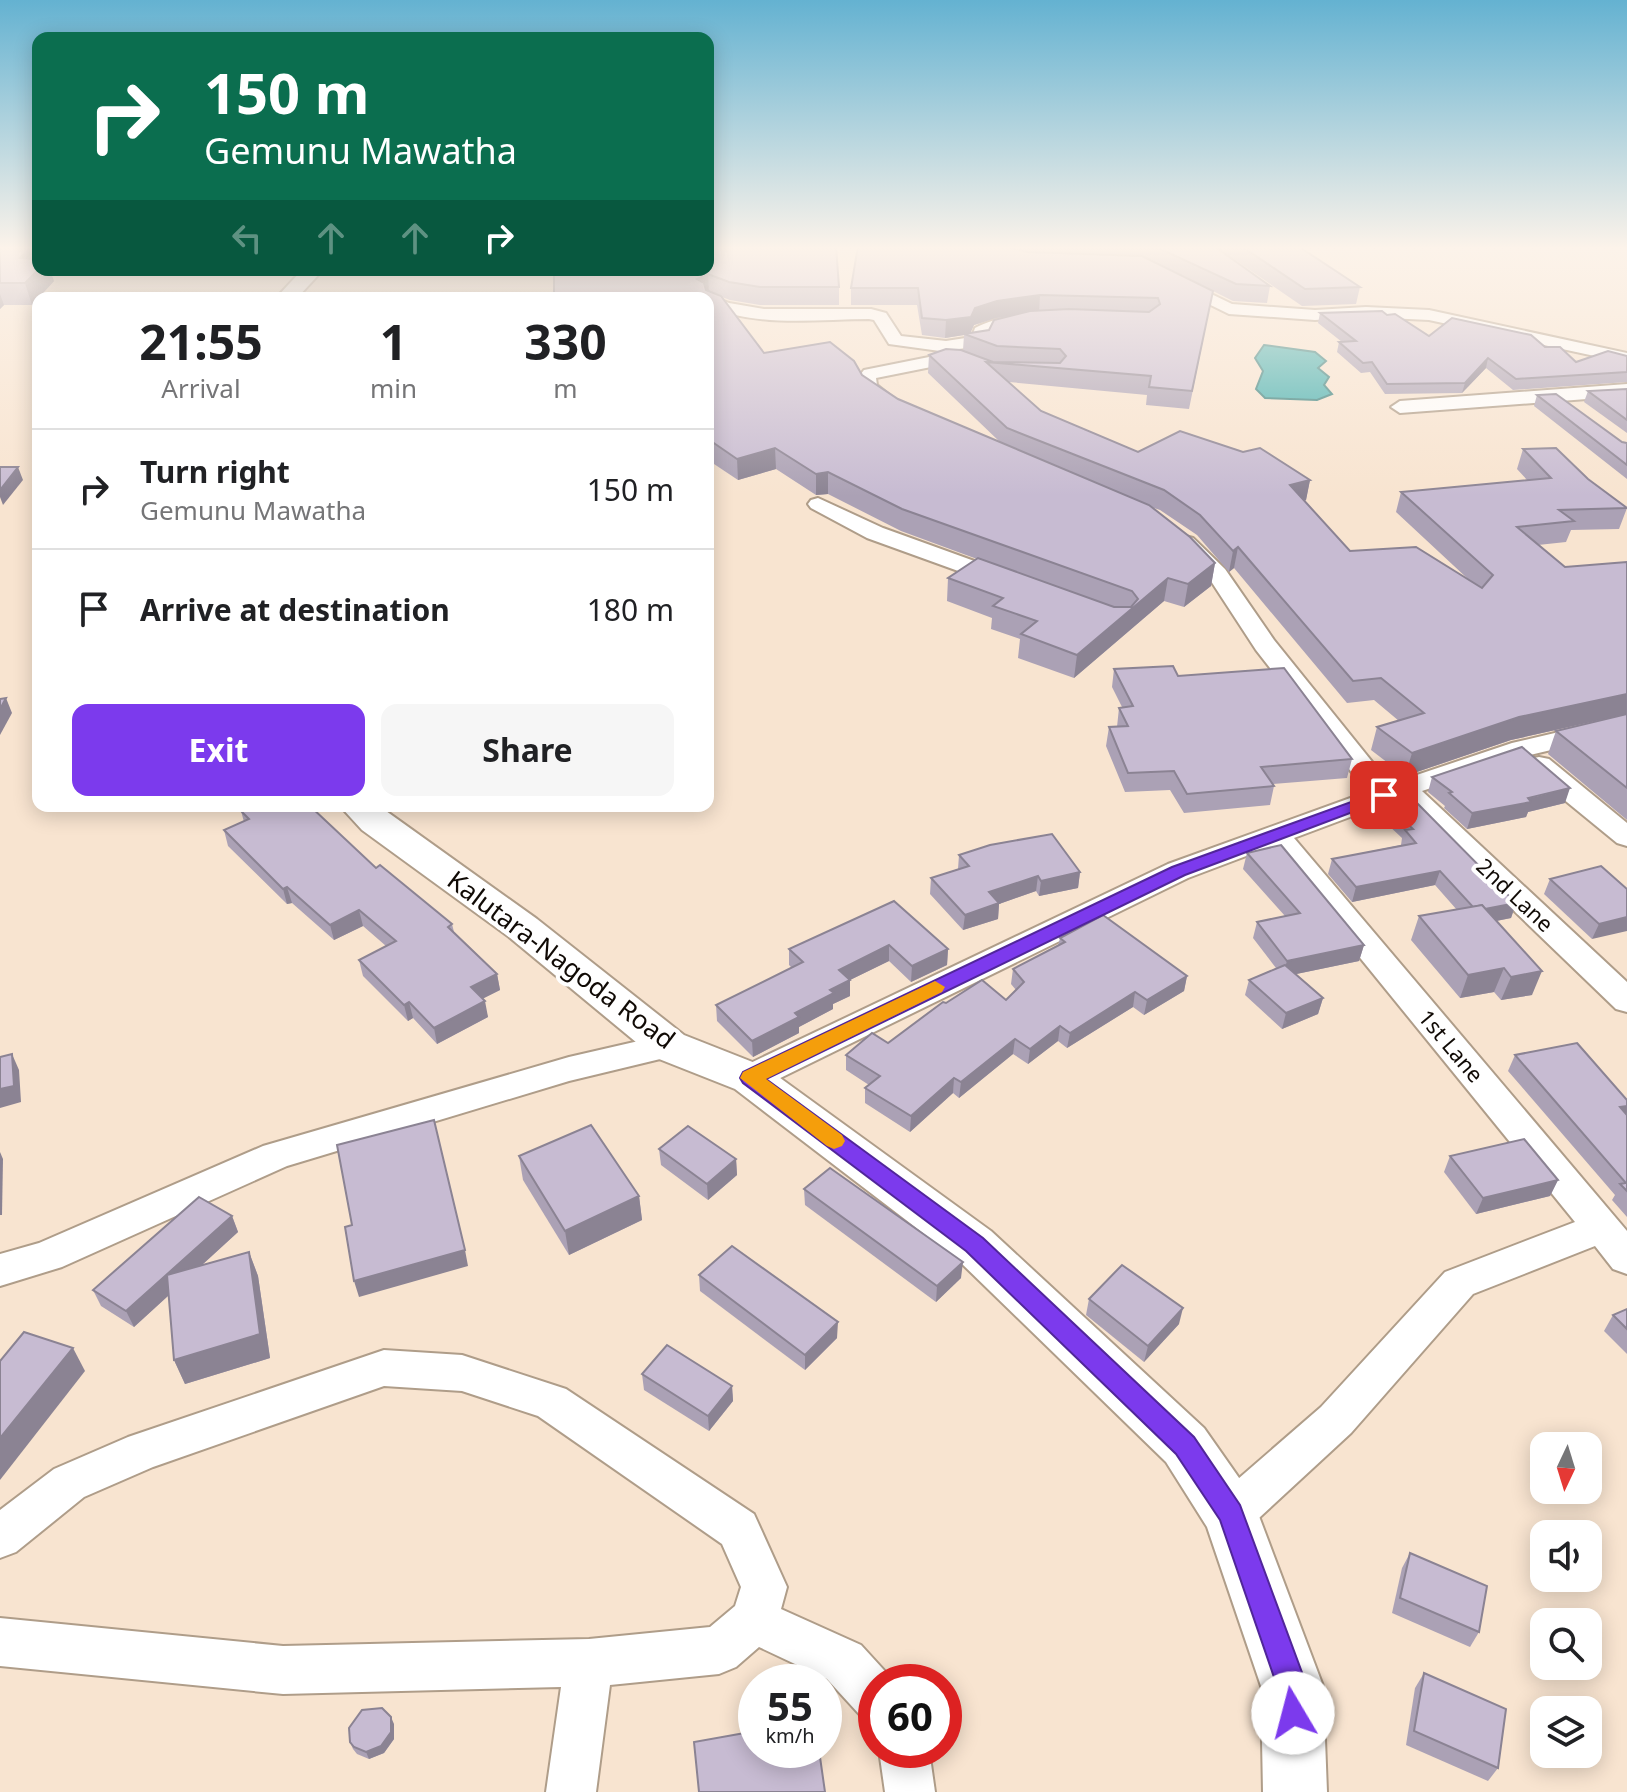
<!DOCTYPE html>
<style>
body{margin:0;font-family:"Noto Sans",sans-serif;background:#f6f6f6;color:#202124;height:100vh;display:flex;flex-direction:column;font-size:30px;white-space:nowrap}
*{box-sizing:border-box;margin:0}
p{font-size:26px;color:#757577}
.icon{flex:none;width:44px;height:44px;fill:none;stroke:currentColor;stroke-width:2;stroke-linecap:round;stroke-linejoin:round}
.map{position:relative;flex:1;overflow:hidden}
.drawer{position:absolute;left:32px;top:292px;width:682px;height:520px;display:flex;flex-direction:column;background:#fff;border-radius:16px;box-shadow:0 4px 20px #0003}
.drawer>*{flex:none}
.top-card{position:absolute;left:32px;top:32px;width:682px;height:244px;border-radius:16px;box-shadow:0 4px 20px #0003;background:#0b6e4f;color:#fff;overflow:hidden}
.needle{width:52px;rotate:184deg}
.fabs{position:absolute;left:1530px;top:1432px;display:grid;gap:16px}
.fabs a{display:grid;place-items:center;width:72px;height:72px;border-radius:16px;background:#fff;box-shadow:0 4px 20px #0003;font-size:40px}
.speed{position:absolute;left:738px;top:1664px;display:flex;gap:16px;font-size:40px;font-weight:700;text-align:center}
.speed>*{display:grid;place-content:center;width:104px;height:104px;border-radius:50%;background:#fff;box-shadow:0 4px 20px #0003;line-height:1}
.speed small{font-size:20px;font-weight:400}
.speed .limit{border:12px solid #d22;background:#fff;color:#111}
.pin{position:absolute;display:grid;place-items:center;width:68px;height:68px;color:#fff;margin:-34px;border-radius:16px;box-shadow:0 4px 12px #0006}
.me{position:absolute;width:88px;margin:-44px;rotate:352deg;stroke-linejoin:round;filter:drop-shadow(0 0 6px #0008)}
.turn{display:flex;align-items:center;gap:28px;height:168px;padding:0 40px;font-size:36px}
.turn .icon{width:104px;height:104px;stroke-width:2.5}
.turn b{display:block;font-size:56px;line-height:68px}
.lanes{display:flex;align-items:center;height:76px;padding:0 40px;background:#0003;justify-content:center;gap:40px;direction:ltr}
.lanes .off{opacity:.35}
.eta{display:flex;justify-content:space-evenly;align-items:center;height:136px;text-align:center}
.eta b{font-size:48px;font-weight:700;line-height:56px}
.action{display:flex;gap:16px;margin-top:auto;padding:16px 40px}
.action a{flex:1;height:92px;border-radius:16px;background:#7c3aed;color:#fff;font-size:32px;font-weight:700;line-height:92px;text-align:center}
.action a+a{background:#f6f6f6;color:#202124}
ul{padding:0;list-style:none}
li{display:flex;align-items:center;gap:24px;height:120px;padding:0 40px;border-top:2px solid #e0e0e0}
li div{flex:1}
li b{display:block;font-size:30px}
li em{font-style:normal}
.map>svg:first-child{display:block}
</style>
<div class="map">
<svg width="1627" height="1792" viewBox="0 0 1627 1792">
<rect width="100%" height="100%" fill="#f8e4d0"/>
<!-- water -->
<polygon fill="#3eaeae" stroke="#307d7b" stroke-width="2" points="1264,345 1315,352 1326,361 1318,368 1329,377 1324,385 1332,394 1317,400 1265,398 1256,389 1263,371 1255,358"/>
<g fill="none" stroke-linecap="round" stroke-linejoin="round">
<defs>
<g id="minor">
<polygon points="1176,277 1232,304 1315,310 1366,307 1429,310 1627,353 1627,363 1429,320 1366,317 1315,320 1229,314 1170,285 1168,282"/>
<path d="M708,295L729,303L764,309H871L886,313L901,336L946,341L972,337L975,328C990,320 1025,309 1039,321C1026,331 1005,326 990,334L987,345L959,349L962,353L951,363L876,378L877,385L902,405L893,411L863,392L856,380L864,370L939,355L942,353L940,351L889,344L874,320L869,319C817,319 757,328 708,306V298H701Z"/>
<polygon points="1627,384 1627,396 1400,413 1391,407 1400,401"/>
<polygon points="818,498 883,528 1013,575 1016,580 1013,585 997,585 867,538 811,508 808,504 811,500"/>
<polygon points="1185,536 1193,538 1225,569 1274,640 1390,784 1512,743 1627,716 1627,732 1530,755 1422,791 1627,982 1627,1012 1616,1009 1398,799 1294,838 1627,1231 1627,1274 1613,1269 1595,1246 1473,1294 1351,1433 1247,1529 1231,1535 1215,1529 1209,1514 1215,1499 1321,1407 1445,1272 1575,1222 1270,847 1188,878 762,1087 750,1091 738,1087 733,1078 738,1069 1168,864 1367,792 1256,650 1209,578 1177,548 1174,543 1177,538"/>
<polygon points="1539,757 1549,759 1627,823 1627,846 1617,843 1529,771 1526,765 1529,759"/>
<polygon points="669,1034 681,1038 686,1046 681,1054 569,1081 287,1166 62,1267 0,1286 0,1254 39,1243 263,1146 569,1057"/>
<polygon points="384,1350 462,1355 566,1389 754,1514 787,1587 781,1609 861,1645 893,1680 876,1682 876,1721 859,1714 827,1679 759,1647 736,1667 719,1674 610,1685 596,1792 546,1792 561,1687 283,1694 0,1666 0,1618 283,1646 589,1639 710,1627 735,1606 741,1587 722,1544 538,1416 462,1391 384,1386 153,1467 84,1497 16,1552 0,1558 0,1510 54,1469 128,1437"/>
<polygon points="879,1750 929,1750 935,1792 885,1792"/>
</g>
<g id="major">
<polygon points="302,270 323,270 297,298 276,298"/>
<polygon points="340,806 379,806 537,919 684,1035 765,1067 991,1231 1204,1428 1251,1495 1323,1686 1327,1792 1263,1792 1261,1686 1207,1527 1166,1462 957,1259 735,1089 654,1057 509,937 362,830"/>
</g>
</defs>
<!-- minor casing -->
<use href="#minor" stroke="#af9d89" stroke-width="4"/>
<!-- major casing -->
<use href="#major" stroke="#af9d89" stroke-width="4"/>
<!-- minor -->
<use href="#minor" fill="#fff" fill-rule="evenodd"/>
<!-- major -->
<use href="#major" fill="#fff" fill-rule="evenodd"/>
</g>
<!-- wall -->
<g fill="#aba1b5" fill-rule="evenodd">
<polygon points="0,246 54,281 32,305 4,305 0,309"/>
<path d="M1014,246H1214L1270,286L1267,303L1233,301L1213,291L1189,409L1146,405L1147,395L1009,382L1041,411L1138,452L1310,480L1306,500L1305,501L1350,551L1468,579L1396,512L1401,492L1528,481L1517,469L1523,449L1588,479L1627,508L1619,529L1571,530L1566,542L1538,545L1627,714L1511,740L1405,776L1371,750L1377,727L1399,721L1374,700L1347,703L1234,568L1229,572L1197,535L1160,510L1151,507L1215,563L1211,586L1184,607L1164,601L1074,678L1018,658L1020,639L991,629L992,618L947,601L948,578L977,559L901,531L828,494L816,495L776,469L738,480L708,460V270L839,287V305H760L730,300L722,297L764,353L862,375L898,399L1001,443L928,373L929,355L963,350L964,335L945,338L922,335L917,305H851V288L1012,248L1024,251ZM1006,317L989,330L970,333L974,325L996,318Z"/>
<polygon points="1215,246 1298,246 1360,287 1356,304 1302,306"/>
<polygon points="1320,313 1387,315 1429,336 1545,347 1576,362 1627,356 1627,382 1513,390 1486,368 1462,393 1385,394 1370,372 1361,373 1337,352 1339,342 1342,342 1318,323"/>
<polygon points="1627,389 1627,433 1584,402 1588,391"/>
<polygon points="1537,395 1622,442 1627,443 1627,479 1534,406"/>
<polygon points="1114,669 1178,676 1352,759 1347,778 1273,784 1274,786 1270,805 1184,813 1170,790 1125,792 1106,746 1109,727 1117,727 1119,708 1122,707 1112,687"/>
<polygon points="1627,715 1627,820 1548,754 1556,731"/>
<polygon points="1432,777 1565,803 1528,812 1526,817 1467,829 1444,808 1445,806 1428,792"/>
<polygon points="1391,809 1516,903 1511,918 1496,921 1532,995 1501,1000 1494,992 1460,998 1411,940 1419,916 1457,910 1435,885 1352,902 1328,874 1332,859 1401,845 1402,838 1386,823"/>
<polygon points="241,811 376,868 452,924 454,932 497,974 500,990 482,999 488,1017 437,1044 413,1018 408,1021 363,976 359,960 386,946 363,926 334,940 292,903 287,904 228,846 224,830 244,822"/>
<polygon points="1247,853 1364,945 1359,961 1296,974 1323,998 1318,1014 1282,1029 1245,995 1249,980 1276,968 1253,938 1257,922 1285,916 1243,869"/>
<polygon points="959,855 1080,872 1078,888 1039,896 1036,891 999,904 998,919 963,930 930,894 931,878 958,869"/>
<polygon points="1550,879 1627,889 1592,939 1544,894"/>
<polygon points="894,901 948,949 947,965 911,982 889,961 850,980 850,996 833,1004 833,1009 799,1027 799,1033 753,1057 717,1021 716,1005 792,968 789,965 789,949"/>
<polygon points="1060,938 1187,976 1184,991 1144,1015 1133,1007 1067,1048 1058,1041 1028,1064 1013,1054 959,1098 953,1093 910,1132 865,1103 865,1088 869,1085 846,1070 846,1055 888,1043 946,1003 1006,1000 1016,990 1011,984 1013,969 1058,946"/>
<polygon points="1515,1055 1627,1100 1627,1217 1612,1200 1615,1195 1508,1071"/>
<polygon points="659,1149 736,1159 737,1175 708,1200 661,1165"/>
<polygon points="519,1156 639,1196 642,1220 569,1255 523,1180"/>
<polygon points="1450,1156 1558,1180 1550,1196 1476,1214 1444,1172"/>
<polygon points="804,1189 961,1278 936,1302 805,1205"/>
<polygon points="232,1216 238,1232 202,1265 249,1252 258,1276 270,1358 185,1384 174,1360 169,1295 134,1327 101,1306 93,1290"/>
<polygon points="699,1275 837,1338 805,1370 700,1291"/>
<polygon points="1089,1299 1179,1324 1144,1362 1086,1315"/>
<polygon points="1627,1309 1627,1354 1604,1331 1613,1315"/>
<polygon points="642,1374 732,1386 733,1401 709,1431 644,1390"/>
<polygon points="1410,1553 1479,1632 1470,1647 1392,1613 1402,1568"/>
<polygon points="1424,1673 1498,1768 1488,1781 1406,1745 1415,1688"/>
<polygon points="394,1724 394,1739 384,1753 369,1759 357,1754 353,1749 350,1742"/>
</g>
<!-- shaded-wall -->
<g fill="#8b8393">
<polygon points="32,246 38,246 38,268 20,258"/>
<polygon points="38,270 50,270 54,281 32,305 25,283"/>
<polygon points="708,274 709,292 698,297 697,279"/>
<polygon points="0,294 4,305 0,309"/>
<polygon points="1040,295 1039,312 996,318 974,325 970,334 964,334 964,335 945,338 946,320 975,308 997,301"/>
<polygon points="1488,358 1486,368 1462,393 1465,383"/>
<polygon points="775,448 776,469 738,480 737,459"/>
<polygon points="18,467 23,480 3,505 0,497 0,490"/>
<polygon points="828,472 828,494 816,495 816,474"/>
<polygon points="1310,480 1306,500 1286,505 1290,485"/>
<polygon points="1238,547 1234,568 1229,572 1233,551"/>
<polygon points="1215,563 1211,586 1184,607 1188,584"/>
<polygon points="1168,578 1164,601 1074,678 1077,655"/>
<polygon points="1627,694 1627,714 1511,740 1405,776 1412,753 1519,717"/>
<polygon points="6,698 12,713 0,735 0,709"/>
<polygon points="1570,788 1565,803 1528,812 1526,817 1467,829 1472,813"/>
<polygon points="1440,871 1435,885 1352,902 1356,887"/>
<polygon points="1080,872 1078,888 1039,896 1041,881"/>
<polygon points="1038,876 1036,891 999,904 998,919 963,930 965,915 989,892"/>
<polygon points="287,887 292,903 287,904 283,889"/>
<polygon points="1516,903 1511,918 1471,926 1477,911"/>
<polygon points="359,910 363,926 334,940 330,925"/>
<polygon points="1627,917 1627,931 1592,939 1599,924"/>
<polygon points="889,945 889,961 850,980 850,996 833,1004 833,1009 799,1027 799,1033 753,1057 752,1041 830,990 839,970"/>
<polygon points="1364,945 1359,961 1282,977 1287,961"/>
<polygon points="948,949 947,965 911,982 912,966"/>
<polygon points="1504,968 1494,992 1460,998 1468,975"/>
<polygon points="1542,971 1532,995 1501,1000 1511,977"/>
<polygon points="497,974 500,990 474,1003 471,987"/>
<polygon points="1187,976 1184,991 1144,1015 1147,1000"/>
<polygon points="1135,992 1133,1007 1067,1048 1070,1033"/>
<polygon points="1323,998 1318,1014 1282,1029 1286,1013"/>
<polygon points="485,1001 488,1017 437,1044 434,1028"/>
<polygon points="409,1002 413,1018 408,1021 404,1005"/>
<polygon points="1060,1026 1058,1041 1028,1064 1030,1049"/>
<polygon points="1015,1039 1013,1054 959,1098 961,1082"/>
<polygon points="12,1054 19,1070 21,1102 0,1108 0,1089"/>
<polygon points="954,1078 953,1093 910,1132 911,1116"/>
<polygon points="1627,1106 1627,1114 1620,1107"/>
<polygon points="0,1152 3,1159 2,1215 0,1215"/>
<polygon points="736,1159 737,1175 708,1200 707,1184"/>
<polygon points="1558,1180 1550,1196 1476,1214 1483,1198"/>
<polygon points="639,1196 642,1220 569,1255 565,1231"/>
<polygon points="232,1216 238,1232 134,1327 126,1311"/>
<polygon points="465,1250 468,1266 359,1297 354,1281"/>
<polygon points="249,1252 258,1276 270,1358 185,1384 174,1360"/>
<polygon points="963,1262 961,1278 936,1302 937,1286"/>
<polygon points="1183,1308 1179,1324 1144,1362 1148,1346"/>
<polygon points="838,1322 837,1338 805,1370 805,1355"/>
<polygon points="73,1348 85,1371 0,1480 0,1438"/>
<polygon points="732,1386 733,1401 709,1431 708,1416"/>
<polygon points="391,1717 394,1724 394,1739 384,1753 369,1759 366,1752"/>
</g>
<!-- building -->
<g fill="#c7bbd2" stroke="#8b8393" stroke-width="2">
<polygon points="0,246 32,246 20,258 38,259 38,270 25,283 0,283"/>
<polygon points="708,246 836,246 839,287 760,287 729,282 708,274 697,279 704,283 706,290 721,296 764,353 830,342 854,361 862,375 898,399 1149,505 1190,537 1215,563 1188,584 1168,578 1077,655 1021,634 1037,621 993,606 1003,598 948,578 978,558 1114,607 1131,607 1138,599 1132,591 902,509 828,472 816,474 775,448 737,459 708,439 708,298 554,298 554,270 708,270"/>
<polygon points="858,246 1009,246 1012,248 1027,252 1142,256 1213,291 1192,391 1149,387 1151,376 986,362 1041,411 1138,452 1180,431 1243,452 1260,448 1310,480 1290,485 1350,551 1416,547 1482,588 1493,575 1401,492 1551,478 1523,449 1556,448 1588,479 1627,508 1559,510 1574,521 1517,527 1565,567 1627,562 1627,694 1519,717 1412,753 1377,727 1424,713 1381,678 1353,681 1238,547 1233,551 1200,515 1164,490 1007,428 929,355 946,349 961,350 993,362 1060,363 1066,356 1060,349 997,346 964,334 989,330 994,320 1030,311 1069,309 1149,312 1160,304 1158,298 1040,295 997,301 975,308 971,317 946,320 922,318 918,288 851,288"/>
<polygon points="1154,246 1214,246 1270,286 1236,284"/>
<polygon points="1241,246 1298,246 1360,287 1305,289"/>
<polygon points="1382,311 1387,315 1395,314 1429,336 1452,318 1531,335 1545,347 1560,347 1576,362 1608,351 1627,356 1627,372 1516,379 1488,358 1465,383 1387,384 1372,362 1363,363 1339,342 1356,341 1320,313"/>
<polygon points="1627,389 1627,420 1588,391"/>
<polygon points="1556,394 1622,442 1627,443 1627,465 1537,395"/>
<polygon points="0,467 18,467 0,490"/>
<polygon points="1173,666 1178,676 1284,668 1352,759 1261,767 1274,786 1187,794 1174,771 1128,773 1109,727 1128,726 1119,708 1133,706 1114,669"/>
<polygon points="6,698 0,709 0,699"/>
<polygon points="1627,714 1627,788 1556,731"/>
<polygon points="1522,747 1570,788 1528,798 1531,802 1472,813 1449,793 1452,792 1432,777"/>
<polygon points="1416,802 1516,903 1485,909 1482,905 1473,907 1440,871 1356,887 1332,859 1416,843 1405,830 1413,829 1391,809"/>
<polygon points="254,806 310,806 376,868 380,865 452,924 448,927 497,974 471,987 485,1001 434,1028 409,1002 404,1005 359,960 396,941 359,910 330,925 287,887 283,889 224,830 249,819 241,811"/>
<polygon points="1052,834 1080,872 1041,881 1038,876 989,892 999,903 965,915 931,878 969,866 959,855 990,845"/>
<polygon points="1281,845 1364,945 1287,961 1257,922 1300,913 1247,853"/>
<polygon points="1601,866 1627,889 1627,917 1599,924 1550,879"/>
<polygon points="894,901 948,949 912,966 889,945 839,970 850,980 830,990 834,993 795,1013 799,1017 752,1041 716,1005 803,962 789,949"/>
<polygon points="1482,905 1542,971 1511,977 1504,968 1468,975 1419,916"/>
<polygon points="1103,915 1187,976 1147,1000 1135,992 1070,1033 1060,1026 1030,1049 1015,1039 961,1082 954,1078 911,1116 865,1088 880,1076 846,1055 872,1033 888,1043 943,1002 946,1003 982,980 1006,1000 1024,982 1013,969 1065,942 1060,938"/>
<polygon points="1285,965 1323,998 1286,1013 1249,980"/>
<polygon points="1577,1043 1627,1100 1627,1106 1620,1107 1627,1115 1627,1191 1620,1184 1626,1183 1515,1055"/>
<polygon points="12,1054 14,1086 0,1089 0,1057"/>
<polygon points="434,1120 465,1250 354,1281 345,1227 352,1225 337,1145"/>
<polygon points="591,1125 639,1196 565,1231 519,1156"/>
<polygon points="688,1126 736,1159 707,1184 659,1149"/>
<polygon points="1524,1139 1558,1180 1483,1198 1450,1156"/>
<polygon points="830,1168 963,1262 937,1286 804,1189"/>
<polygon points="199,1197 232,1216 126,1311 93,1290"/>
<polygon points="732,1246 838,1322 805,1355 699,1275"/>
<polygon points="249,1252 260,1334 174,1360 167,1275"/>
<polygon points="1122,1265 1183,1308 1148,1346 1089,1299"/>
<polygon points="1627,1309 1627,1329 1613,1315"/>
<polygon points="24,1332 73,1348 0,1438 0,1361"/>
<polygon points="667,1345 732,1386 708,1416 642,1374"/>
<polygon points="1410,1553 1487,1586 1479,1632 1400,1598"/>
<polygon points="1424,1673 1506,1709 1498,1768 1414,1731"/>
<polygon points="382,1708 391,1717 391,1732 381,1746 366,1752 354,1747 350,1742 349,1728 362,1710"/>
<polygon points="756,1731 756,1750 819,1750 825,1792 699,1792 694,1742"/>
</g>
<!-- sky -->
<linearGradient id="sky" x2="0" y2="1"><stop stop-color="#64b2d1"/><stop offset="0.5" stop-color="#fcf3ea"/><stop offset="1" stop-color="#fcf3ea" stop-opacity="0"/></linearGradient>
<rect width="1627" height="496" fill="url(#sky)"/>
<!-- route -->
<polygon fill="#7c3aed" stroke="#51269a" stroke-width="2" points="1384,790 1392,795 1390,798 1185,875 766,1079 983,1238 1194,1437 1240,1505 1307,1686 1308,1713 1303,1723 1293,1727 1282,1723 1278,1713 1277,1686 1220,1520 1176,1454 966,1251 743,1083 740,1078 743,1072 1172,867"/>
<!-- slow -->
<polygon fill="#f59e0b" points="935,981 945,987 942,992 766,1079 842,1135 845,1141 842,1146 834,1149 827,1146 740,1078 743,1072"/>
<g text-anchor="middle" stroke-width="8" stroke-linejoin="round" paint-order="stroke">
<!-- street labels -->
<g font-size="22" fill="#100a05" stroke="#fff">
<text transform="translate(1515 895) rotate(43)" y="8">2nd Lane</text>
<text transform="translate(1451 1046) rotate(50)" y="8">1st Lane</text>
</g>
<!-- near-street labels -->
<g font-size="26" fill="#100a05" stroke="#fff">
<text transform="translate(561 960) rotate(37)" y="9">Kalutara-Nagoda Road</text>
</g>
</g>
</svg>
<div class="fabs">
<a><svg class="needle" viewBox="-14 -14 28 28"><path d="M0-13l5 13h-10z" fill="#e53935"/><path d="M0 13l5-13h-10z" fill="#757577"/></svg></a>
<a><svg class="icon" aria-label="sound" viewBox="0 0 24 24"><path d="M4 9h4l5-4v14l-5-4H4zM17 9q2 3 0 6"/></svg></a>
<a><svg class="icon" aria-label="search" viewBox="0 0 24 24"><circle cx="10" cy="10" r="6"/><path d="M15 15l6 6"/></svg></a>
<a><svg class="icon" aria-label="layers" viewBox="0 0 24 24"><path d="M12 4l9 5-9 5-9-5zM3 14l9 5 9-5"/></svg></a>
</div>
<div class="speed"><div>55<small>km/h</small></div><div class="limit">60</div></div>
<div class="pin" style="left:1384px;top:795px;background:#d93025"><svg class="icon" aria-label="arrive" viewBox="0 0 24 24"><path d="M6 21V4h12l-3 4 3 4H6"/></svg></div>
<svg class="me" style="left:1293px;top:1713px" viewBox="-20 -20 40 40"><circle r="19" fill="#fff"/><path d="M0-13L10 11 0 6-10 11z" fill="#7c3aed"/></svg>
<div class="top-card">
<div class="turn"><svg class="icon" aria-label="right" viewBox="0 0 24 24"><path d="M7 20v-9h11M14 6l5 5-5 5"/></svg><div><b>150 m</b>Gemunu Mawatha</div></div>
<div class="lanes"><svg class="icon off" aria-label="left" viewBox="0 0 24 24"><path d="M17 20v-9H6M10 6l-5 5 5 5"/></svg><svg class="icon off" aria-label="ahead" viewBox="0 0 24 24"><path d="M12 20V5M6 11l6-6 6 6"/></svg><svg class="icon off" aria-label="ahead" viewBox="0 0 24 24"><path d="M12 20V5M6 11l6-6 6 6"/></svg><svg class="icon" aria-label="right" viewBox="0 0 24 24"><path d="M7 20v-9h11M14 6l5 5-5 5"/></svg></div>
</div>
<section class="drawer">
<div class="eta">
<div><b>21:55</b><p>Arrival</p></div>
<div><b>1</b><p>min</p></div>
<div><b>330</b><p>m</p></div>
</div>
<ul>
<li><svg class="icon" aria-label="right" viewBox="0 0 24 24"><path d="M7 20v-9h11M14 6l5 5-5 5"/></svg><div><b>Turn right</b><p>Gemunu Mawatha</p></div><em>150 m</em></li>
<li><svg class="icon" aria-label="arrive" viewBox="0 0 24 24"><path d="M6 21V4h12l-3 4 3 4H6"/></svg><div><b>Arrive at destination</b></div><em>180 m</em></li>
</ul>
<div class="action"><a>Exit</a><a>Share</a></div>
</section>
</div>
